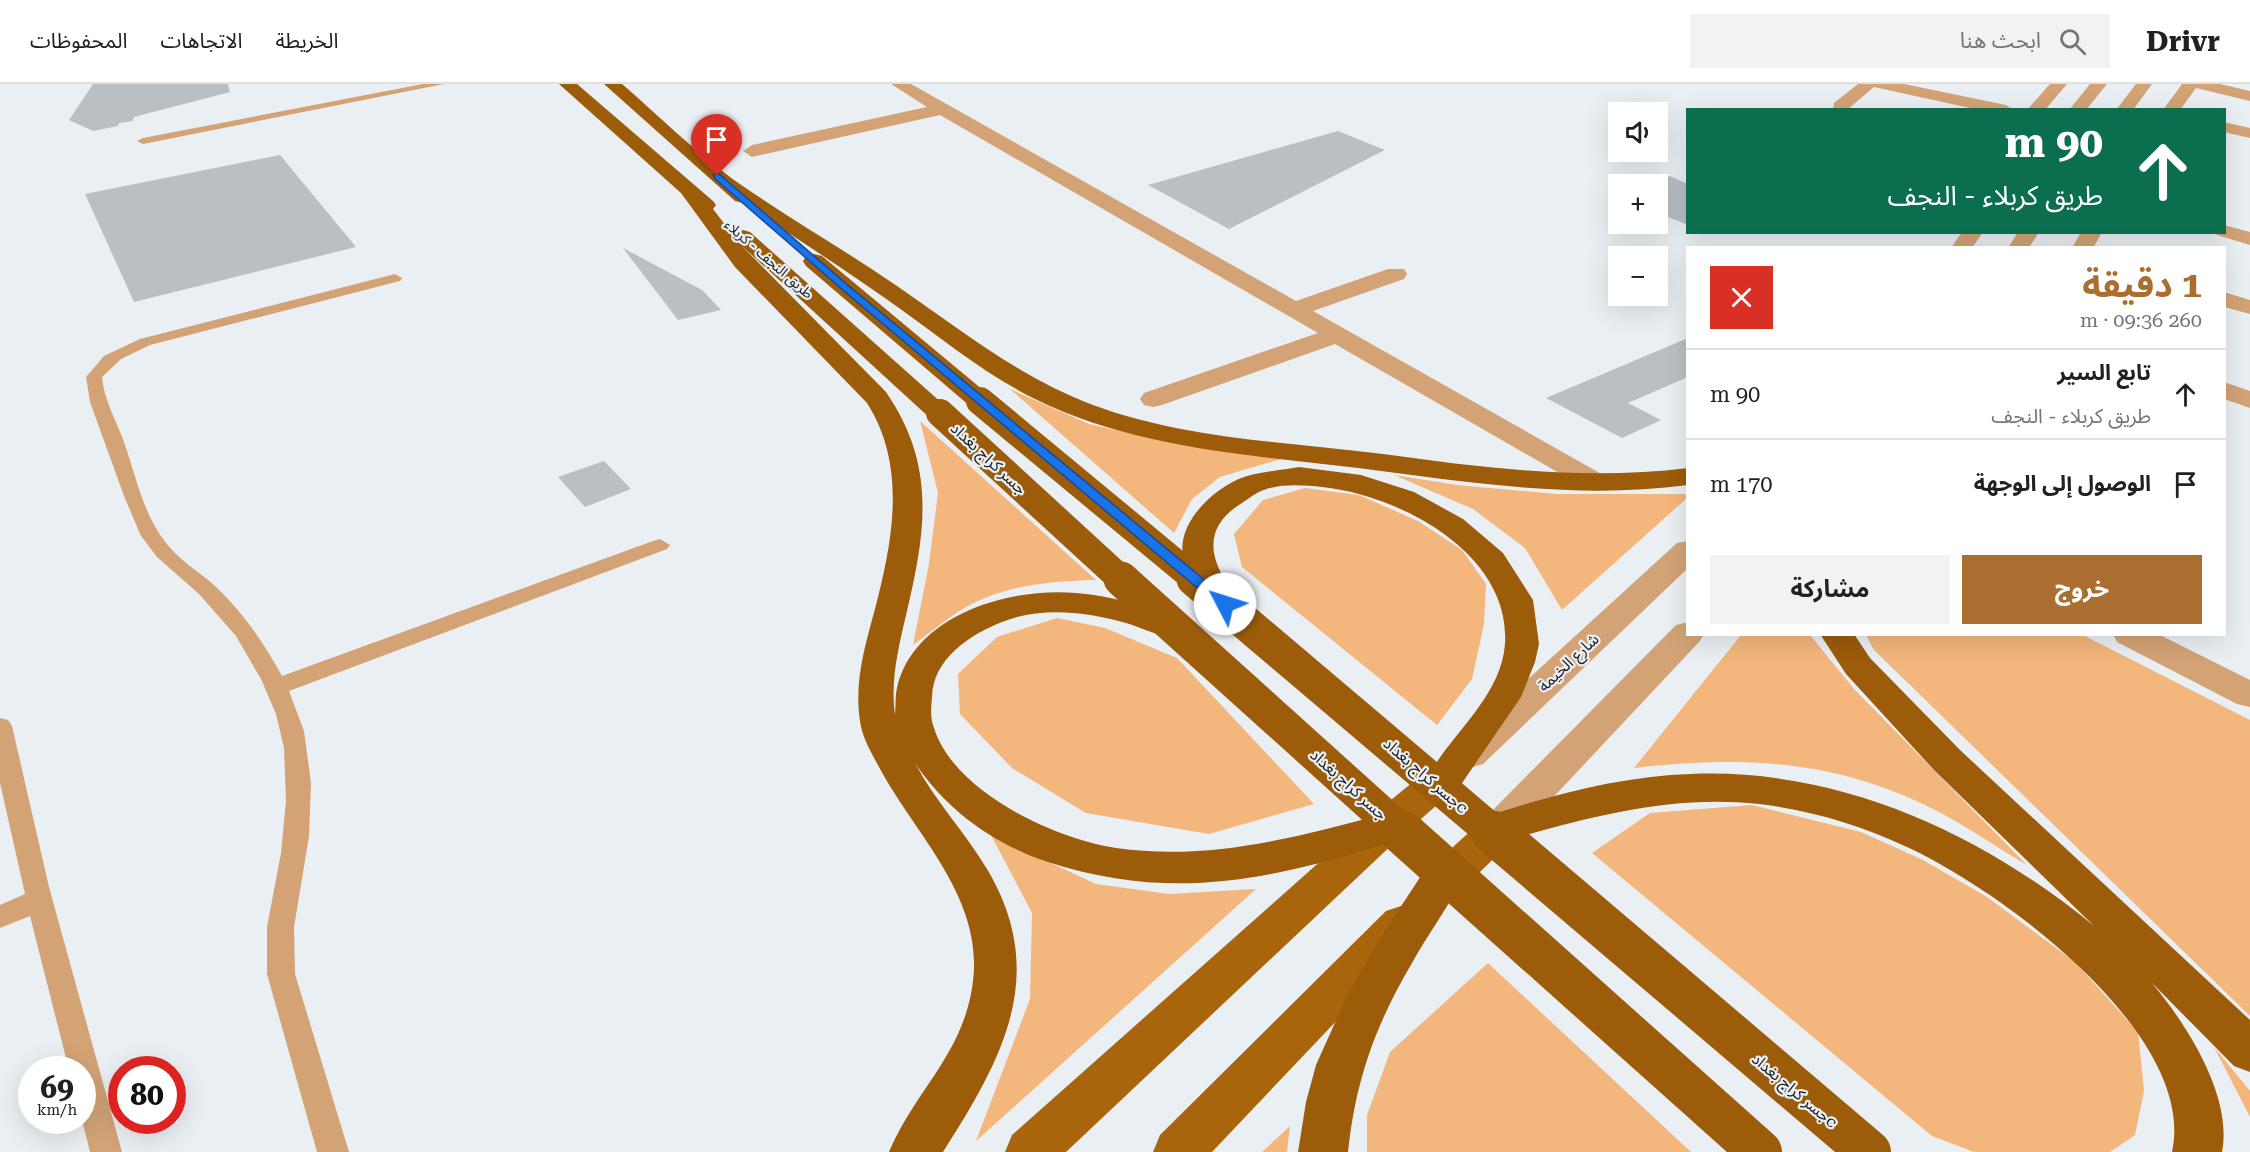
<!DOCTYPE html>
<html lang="ar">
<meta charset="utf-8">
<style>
body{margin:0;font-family:"Roboto Serif","Noto Sans Arabic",serif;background:#f2f2f2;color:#202124;direction:rtl;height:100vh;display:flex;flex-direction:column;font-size:22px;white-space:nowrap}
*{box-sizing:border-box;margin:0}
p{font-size:20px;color:#757577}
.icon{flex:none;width:33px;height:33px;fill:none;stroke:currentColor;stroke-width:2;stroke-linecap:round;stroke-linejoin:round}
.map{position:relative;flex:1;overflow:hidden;direction:ltr}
.sheet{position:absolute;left:1686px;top:162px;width:540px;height:390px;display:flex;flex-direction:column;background:#fff;border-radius:0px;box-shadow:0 6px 24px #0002;direction:rtl}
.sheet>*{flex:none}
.banner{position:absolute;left:1686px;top:24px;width:540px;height:126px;border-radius:0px;box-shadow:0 6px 24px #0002;direction:rtl;background:#0b6e4f;color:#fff;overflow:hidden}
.fabs{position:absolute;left:1608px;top:18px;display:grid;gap:12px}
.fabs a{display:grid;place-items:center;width:60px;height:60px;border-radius:0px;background:#fff;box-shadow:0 6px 24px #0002;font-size:30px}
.speed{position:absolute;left:18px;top:972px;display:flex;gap:12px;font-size:30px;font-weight:700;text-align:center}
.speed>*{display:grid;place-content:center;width:78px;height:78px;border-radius:50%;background:#fff;box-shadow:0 6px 24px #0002;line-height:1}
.speed small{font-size:15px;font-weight:400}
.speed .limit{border:9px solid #d22;background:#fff;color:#111}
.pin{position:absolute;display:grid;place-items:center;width:51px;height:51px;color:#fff;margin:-62px -26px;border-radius:50% 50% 50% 0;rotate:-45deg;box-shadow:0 0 6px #0007}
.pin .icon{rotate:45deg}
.me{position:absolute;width:66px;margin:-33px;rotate:310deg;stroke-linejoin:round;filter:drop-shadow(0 0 4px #0008)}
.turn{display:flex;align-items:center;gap:21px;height:126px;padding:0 24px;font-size:27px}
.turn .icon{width:78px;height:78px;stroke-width:2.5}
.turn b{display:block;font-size:42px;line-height:51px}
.round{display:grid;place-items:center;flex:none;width:63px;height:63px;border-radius:0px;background:#f2f2f2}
.overview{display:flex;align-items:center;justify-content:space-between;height:102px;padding:0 24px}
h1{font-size:36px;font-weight:700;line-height:45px;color:#a96e30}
.cta{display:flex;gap:12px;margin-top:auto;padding:12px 24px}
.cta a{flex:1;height:69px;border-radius:0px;background:#a96e30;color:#fff;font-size:24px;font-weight:700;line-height:69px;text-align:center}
.cta a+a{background:#f2f2f2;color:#202124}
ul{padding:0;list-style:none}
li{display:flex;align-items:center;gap:18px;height:90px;padding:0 24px;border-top:2px solid #e0e0e0}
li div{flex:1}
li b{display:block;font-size:22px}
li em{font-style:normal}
header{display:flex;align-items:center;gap:36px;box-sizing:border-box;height:84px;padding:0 30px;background:#fff;border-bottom:2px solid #e0e0e0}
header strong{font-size:28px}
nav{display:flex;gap:33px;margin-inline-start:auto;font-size:21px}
.search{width:420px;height:54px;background:#f2f2f2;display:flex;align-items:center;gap:15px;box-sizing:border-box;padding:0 21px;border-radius:0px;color:#757577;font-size:22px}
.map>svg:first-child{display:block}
</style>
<header>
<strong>Drivr</strong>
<div class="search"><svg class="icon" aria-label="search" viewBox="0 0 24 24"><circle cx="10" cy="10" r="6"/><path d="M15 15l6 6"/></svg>ابحث هنا</div>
<nav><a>الخريطة</a><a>الاتجاهات</a><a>المحفوظات</a></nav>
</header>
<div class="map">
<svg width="2250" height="1068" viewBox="0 0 2250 1068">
<rect width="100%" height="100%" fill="#eaeff4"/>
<!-- green -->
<g fill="#f3b67c">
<polygon points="1010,305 1089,340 1171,358 1291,372 1220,393 1192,415 1174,449"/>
<path d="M920,337L1096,496C1052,497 1005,501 966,523C947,534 930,549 913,561L929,480L938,409Z"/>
<polygon points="1394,391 1457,401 1556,410 1687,410 1687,414 1562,526 1525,464 1473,425"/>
<polygon points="1305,404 1359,411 1418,437 1462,466 1486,500 1484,540 1472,595 1437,641 1242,483 1234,450 1263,416"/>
<polygon points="1057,534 1105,544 1177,574 1314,720 1209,750 1086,729 1012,684 960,630 958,590 997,553"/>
<path d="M1741,551H1810L1854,605L2027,781C1996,763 1965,741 1933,725C1833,675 1743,672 1634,684Z"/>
<polygon points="1866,551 2083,551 2250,636 2250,932 1874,566"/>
<polygon points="1752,721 1861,748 1923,776 1987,813 2075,878 2138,948 2144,1007 2135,1051 2110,1068 1974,1068 1932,1052 1592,769 1650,729"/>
<polygon points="991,751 1096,800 1169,810 1256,805 976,1057 1030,915 1032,829"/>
<polygon points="1488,879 1691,1068 1367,1068 1367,1031 1390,968"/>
<polygon points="2214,963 2250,1007 2250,1033"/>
<polygon points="1290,1042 1287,1068 1262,1068"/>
</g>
<!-- building -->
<g fill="#babfc4">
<polygon points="93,0 228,0 230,8 134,33 133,37 119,39 118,42 93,47 69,36"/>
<polygon points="1338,47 1385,66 1229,145 1148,101"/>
<polygon points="280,71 356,163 134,218 85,110"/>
<polygon points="1670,92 1688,100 1688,141 1658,129 1658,100 1644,100"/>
<polygon points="623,164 702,206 721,226 678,236"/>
<polygon points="1688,254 1688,293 1628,319 1661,336 1622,354 1546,314"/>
<polygon points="604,377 631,405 585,423 558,393"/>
</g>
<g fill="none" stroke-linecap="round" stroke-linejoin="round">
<!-- service -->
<g fill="#d3a376" fill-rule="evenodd">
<polygon points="423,0 444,0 143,60 137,57 143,54"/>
<path d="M395,190L402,194L400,197L150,261L121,275L102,293C104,316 116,336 124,358C136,392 143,430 166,459C179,476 198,487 214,501C242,527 264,559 282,592L653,457L660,455L670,461L667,465L289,607L304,647L311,699L309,752L294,843L295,890L349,1068H317L267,890V843L281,769L286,717L284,664L276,630L261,595L236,552L199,510L157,473L141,452L124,412L90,318L86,293L104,272L140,255Z"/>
<polygon points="0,634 8,636 12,642 49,803 122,1068 90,1068 82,1036 82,986 69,986 30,832 0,844 0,821 25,810 0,699"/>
</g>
<!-- minor -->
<g fill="#d3a376" fill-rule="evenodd">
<polygon points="891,0 911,0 1296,217 1388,185 1404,185 1407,190 1404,195 1313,227 1605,392 1609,398 1605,404 1595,407 1585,404 1335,260 1162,321 1153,323 1144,321 1140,315 1144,309 1318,249 940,31 752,73 743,67 752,61 927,23"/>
<polygon points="1858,0 1904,0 2006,21 2014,26 1979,26 1874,3 1847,26 1833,26 1834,19"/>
<polygon points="2050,0 2067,0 2045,26 2027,26"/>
<polygon points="2182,0 2220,0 2250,7 2250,17 2196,4 2180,26 2163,26"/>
<polygon points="2224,38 2250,44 2250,54 2224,48"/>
<polygon points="2224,141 2250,148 2250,161 2217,151 2215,148 2224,148"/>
<polygon points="2081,148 2102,148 2093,164 2072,164"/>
<polygon points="2224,208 2250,216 2250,230 2224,223"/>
<polygon points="2224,298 2250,307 2250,324 2224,315"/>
<polygon points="2113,550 2158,550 2250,596 2250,623 2237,620 2117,558"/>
</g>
<!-- tertiary -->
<g fill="#d3a376" fill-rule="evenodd">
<polygon points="2090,0 2107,0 2086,26 2069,26"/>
<polygon points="2136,0 2152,0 2133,26 2116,26"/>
<polygon points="1962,148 1983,148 1972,164 1951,164"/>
<polygon points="2018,148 2039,148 2029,164 2008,164"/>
<polygon points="1688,457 1688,484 1483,680 1470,684 1457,680 1451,670 1457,660 1677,459"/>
<polygon points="1688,538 1688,550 1704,550 1700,557 1515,754 1501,758 1487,754 1481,743 1487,732 1676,541"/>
</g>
<!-- primary -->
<g fill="#a9650c" fill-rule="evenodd">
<polygon points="1449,675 1462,679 1468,689 1462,699 1397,756 1066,1068 1005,1068 1012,1051 1369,734 1436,679"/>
<polygon points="1501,728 1515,732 1521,743 1515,754 1450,817 1435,822 1420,817 1414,805 1420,793 1487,732"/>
<polygon points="1401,822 1416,827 1422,840 1416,853 1212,1068 1153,1068 1160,1051 1386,827"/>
</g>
<!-- trunk -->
<g fill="#9c5c0a" fill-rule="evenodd">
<path d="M559,0H577L713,117L716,121L713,125L733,151L743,146L750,148L953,329L949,335L940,337L931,335L742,162L886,308C936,381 926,446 907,527C899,561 890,596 895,631C896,622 895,612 897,604C914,530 1011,503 1076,509C1114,512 1151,524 1187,536L1192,544L1187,552C1166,557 1146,545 1126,539C1088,528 1040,522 1002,538C969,551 933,575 932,613C931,624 930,634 934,644C954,708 1055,755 1116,764C1208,777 1295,754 1383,730L1397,734L1403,745L1397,756C1275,795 1174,819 1048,778C994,760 947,727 915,679C935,717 965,748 987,785C1050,891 1002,975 943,1068H889C917,1002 970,965 974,885C977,807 913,747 879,683C871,668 862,653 860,637C854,598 865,562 875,525C893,456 907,382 867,319L735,183L681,109Z"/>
<path d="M604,0H622C659,32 694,67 734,96C787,133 843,165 897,202C960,245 1020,294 1093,321C1185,355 1286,358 1383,370C1485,384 1585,397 1688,384V401C1576,416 1469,398 1358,384C1249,371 1134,364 1035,315C986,291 944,256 899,224C848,188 795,153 743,119L735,117Z"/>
<polygon points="814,170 822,172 989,311 993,317 989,323 980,325 971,323 806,182 803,177 806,172"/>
<path d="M1299,383L1361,391L1414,408L1463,435L1503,469L1533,516L1539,560L1535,578L1521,613L1462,699L1449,703L1436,699L1430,689C1454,647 1501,612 1505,560C1511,469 1399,411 1322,403C1303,401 1277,399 1259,408C1251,412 1244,418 1236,423C1220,434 1211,449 1214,469C1217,487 1229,502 1239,517L1234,524L1223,527L1212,524C1201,508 1187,491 1183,471C1177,438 1215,403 1244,393C1261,388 1281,386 1299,383Z"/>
<path d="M1820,550H1854L1870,574L1960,666L2250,936V988L2234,982L2151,898C2186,939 2233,1012 2222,1068H2172C2198,950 1999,805 1907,763C1861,741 1810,726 1759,720C1670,710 1586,734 1501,758L1487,754L1481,743L1487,732C1552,711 1622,692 1691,690C1840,684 1981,749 2094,842L1934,686L1846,590Z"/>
<path d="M1436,787L1451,792L1457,804C1444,830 1426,853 1412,879C1375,942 1356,995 1348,1068H1298L1306,1018L1316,981L1347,912L1382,851L1421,792Z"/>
</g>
<!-- trunk-bridge-far2 -->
<g stroke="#9c5c0a" stroke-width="28">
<polyline points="980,317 1196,496"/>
<polyline points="940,329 1122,496"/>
</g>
<!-- trunk-bridge-far1 -->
<g stroke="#9c5c0a" stroke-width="35">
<polyline points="1121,495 1405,751"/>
<polyline points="1194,495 1496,751"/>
</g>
<!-- trunk-bridge -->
<g stroke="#9c5c0a" stroke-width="44">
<polyline points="1403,749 1760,1068"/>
<polyline points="1494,749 1869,1068"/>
</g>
</g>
<!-- route -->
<polygon fill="#1a73e8" stroke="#114b97" stroke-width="1.5" points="714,90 719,90 850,203 1230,517 1230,523 1220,523 844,207 714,94"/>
<g text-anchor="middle" stroke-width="4.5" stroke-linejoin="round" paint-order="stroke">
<!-- far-street labels -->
<g font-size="14" fill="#181a1c" stroke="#eaeff4">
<text transform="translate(769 175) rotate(41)" y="5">طريق النجف - کربلاء</text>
</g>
<!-- street labels -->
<g font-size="16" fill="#181a1c" stroke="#eaeff4">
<text transform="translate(989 374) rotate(43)" y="6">جسر كراج بغداد</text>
<text transform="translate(1568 578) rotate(-43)" y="6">شارع الخيمة</text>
<text transform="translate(1426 691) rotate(41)" y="6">جسر كراج بغدادc</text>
<text transform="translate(1349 700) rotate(42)" y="6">جسر كراج بغداد</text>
<text transform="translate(1795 1006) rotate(40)" y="6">جسر كراج بغدادc</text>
</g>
</g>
</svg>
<div class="fabs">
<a><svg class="icon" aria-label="sound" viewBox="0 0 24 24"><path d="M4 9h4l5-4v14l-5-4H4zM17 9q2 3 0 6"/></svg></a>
<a>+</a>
<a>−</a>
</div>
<div class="speed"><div>69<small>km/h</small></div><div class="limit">80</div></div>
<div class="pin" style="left:717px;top:92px;background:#d93025"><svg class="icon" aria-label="arrive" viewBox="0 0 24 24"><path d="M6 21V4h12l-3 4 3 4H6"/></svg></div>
<svg class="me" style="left:1225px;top:520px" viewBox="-20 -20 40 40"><circle r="19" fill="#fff"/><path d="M0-13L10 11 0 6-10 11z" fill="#1a73e8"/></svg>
<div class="banner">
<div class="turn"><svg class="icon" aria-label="ahead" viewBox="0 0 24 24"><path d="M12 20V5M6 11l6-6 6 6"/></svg><div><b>90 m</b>طريق کربلاء - النجف</div></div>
</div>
<section class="sheet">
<div class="overview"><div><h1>1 دقيقة</h1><p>260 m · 09:36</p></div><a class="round" style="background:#d93025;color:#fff"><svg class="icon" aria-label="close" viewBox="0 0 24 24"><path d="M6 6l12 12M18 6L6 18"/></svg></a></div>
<ul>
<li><svg class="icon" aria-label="ahead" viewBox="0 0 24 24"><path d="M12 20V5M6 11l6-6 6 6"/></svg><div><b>تابع السير</b><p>طريق کربلاء - النجف</p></div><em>90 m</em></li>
<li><svg class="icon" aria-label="arrive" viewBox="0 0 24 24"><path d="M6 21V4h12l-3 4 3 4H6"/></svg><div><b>الوصول إلى الوجهة</b></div><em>170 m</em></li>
</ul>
<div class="cta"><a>خروج</a><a>مشاركة</a></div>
</section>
</div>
